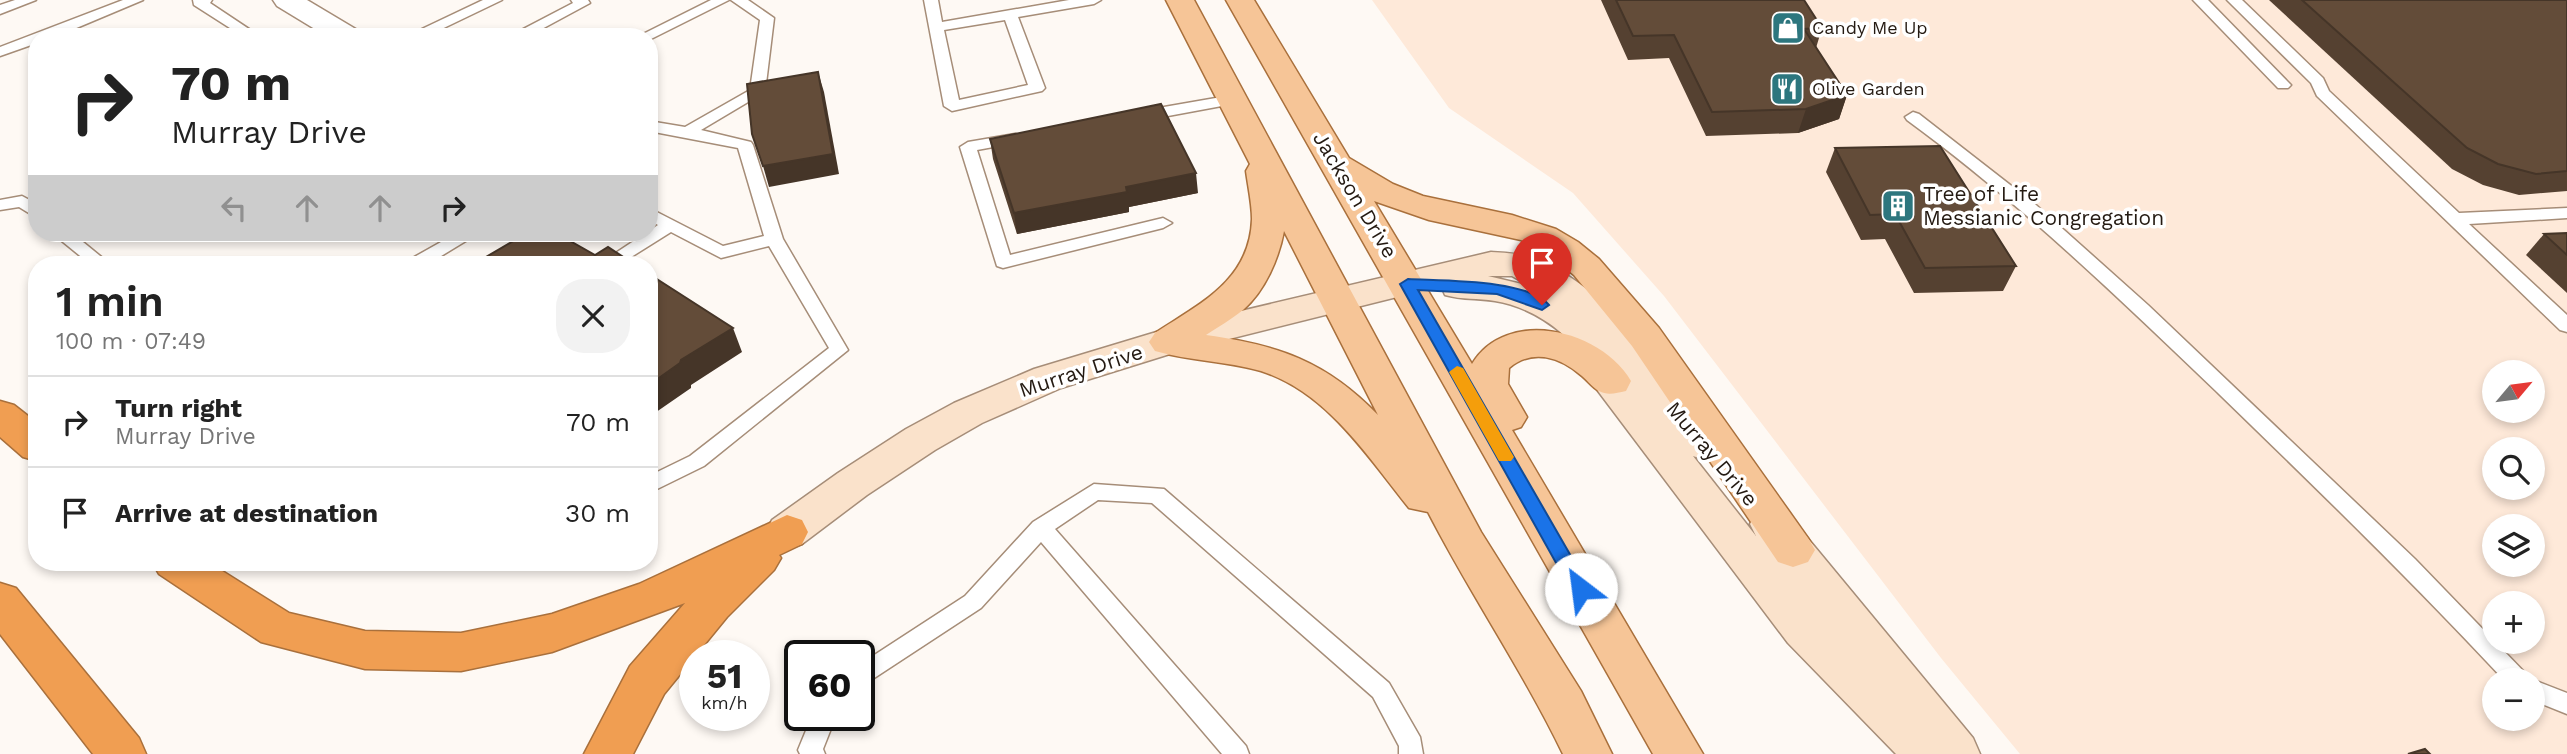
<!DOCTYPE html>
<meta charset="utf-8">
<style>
body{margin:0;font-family:"Work Sans",sans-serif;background:#f2f2f2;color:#222;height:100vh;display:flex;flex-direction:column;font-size:26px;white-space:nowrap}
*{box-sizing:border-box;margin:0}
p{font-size:23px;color:#767676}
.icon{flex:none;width:38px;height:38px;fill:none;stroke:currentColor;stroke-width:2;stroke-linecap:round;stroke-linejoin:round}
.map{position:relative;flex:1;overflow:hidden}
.details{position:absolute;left:28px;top:256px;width:630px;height:315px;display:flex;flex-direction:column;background:#fff;border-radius:28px;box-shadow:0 4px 10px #0003}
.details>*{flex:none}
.banner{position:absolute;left:28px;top:28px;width:630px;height:214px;border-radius:28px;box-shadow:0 4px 10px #0003;background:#fff;color:#222;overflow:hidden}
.needle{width:46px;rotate:61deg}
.tools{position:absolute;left:2482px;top:360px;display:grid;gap:14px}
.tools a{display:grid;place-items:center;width:63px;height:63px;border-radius:50%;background:#fff;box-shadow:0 4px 10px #0003;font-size:35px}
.speed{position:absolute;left:679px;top:640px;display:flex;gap:14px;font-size:35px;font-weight:700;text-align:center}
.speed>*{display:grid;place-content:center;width:91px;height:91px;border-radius:50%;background:#fff;box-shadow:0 4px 10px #0003;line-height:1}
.speed small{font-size:18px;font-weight:400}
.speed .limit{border:4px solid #111;border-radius:10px;background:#fff;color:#111}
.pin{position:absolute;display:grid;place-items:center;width:60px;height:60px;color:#fff;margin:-72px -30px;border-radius:50% 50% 50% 0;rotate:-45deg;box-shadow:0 0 7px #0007}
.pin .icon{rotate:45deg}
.me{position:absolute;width:77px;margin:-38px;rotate:330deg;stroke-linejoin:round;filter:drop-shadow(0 0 5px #0008)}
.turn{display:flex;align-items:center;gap:24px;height:147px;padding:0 28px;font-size:32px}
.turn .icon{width:91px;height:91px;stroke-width:2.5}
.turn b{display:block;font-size:49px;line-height:60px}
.lanes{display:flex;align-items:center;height:66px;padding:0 28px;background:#0003;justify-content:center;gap:35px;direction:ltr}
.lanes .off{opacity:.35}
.round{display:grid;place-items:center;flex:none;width:74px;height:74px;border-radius:28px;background:#f2f2f2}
.headline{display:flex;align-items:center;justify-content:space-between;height:119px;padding:0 28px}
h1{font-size:42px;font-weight:600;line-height:52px}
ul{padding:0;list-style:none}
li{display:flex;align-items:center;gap:21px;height:91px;padding:0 28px;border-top:2px solid #e0e0e0}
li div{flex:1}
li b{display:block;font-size:26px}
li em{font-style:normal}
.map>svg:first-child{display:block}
</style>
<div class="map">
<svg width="2567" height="754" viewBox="0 0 2567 754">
<rect width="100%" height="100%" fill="#fef9f4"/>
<!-- built -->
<path fill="#fee9d9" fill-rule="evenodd" d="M1372,0H2567V754H2020L1941,658L1664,296L1573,193L1449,108ZM2494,373H2532V411H2494ZM2494,450H2532V488H2494ZM2494,527H2532V565H2494ZM2494,604H2532V642H2494ZM2494,681H2532V719H2494Z"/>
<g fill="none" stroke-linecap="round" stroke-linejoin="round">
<defs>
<g id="service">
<polygon points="15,0 36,0 0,14 0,5"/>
<polygon points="123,0 143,0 55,37 37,37 37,43 0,56 0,47"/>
<polygon points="193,0 212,0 210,3 261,37 244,37 194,5"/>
<polygon points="483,0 502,0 425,37 405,37"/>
<polygon points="571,0 588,0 590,3 527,37 508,37 573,3"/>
<polygon points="711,0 729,0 649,40 649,37 637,37"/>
<polygon points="731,0 748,0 774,18 765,92 701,130 751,142 753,145 783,239 848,350 704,466 649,493 649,476 690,456 829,348 769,246 721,258 671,232 620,264 599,264 658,225 649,220 649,208 723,246 764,236 738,148 649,131 649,121 685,127 750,90 760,20"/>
<path d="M924,0H938L942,22L1069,0H1101L1094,4L1018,17L1045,88L1042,91L952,111L944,106ZM1005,20L1028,85L959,100L944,30Z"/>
<polygon points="2193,0 2208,0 2288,82 2291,85 2288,88 2278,88"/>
<polygon points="2227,0 2242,0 2323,78 2329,91 2459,213 2567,208 2567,218 2469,224 2567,315 2567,332 2560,330 2317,96 2311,83"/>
<polygon points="139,33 145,34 147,37 132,37"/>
<polygon points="1233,95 1238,97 1241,100 1238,103 1141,121 1133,116 1141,111"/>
<path d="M1913,112L1919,114L2036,205L2148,305L2415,559L2531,679L2567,693V714L2532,700V681H2505C2412,581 2315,487 2217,392C2118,297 2019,202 1907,120L1905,117Z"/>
<polygon points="1015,134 1021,136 1023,139 1021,142 977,150 1010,255 1163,218 1172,223 1163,228 1003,268 997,266 960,147 968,142"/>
<polygon points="22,196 37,204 37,218 19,207 0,210 0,200"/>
<polygon points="52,233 72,233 110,264 90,264"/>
<polygon points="457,233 479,233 428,264 406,264 409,260"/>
<polygon points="1094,484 1164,489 1389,683 1420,737 1423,754 1399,754 1399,746 1373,697 1152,503 1098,500 1055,529 1246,746 1249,754 1222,754 1041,542 981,608 859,688 859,665 965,596 1033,522"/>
<polygon points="812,716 836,716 823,749 825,754 800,754 798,750"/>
</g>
<polygon id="minor" points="273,0 307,0 359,31 363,37 328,37 277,6"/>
<path id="secondary" d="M1491,252C1506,253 1519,253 1533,258C1604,283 1672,378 1719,434L1725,445L1719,456L1705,460L1693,456L1756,536L1750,524L1756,512L1771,507L1786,512L1973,738L1980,754H1896L1788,643L1598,391C1592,380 1587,367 1581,356C1564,328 1527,306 1495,301C1478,298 1462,300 1445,295L1441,286L1173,353L1061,388L982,423L935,450L867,495L802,544L787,549L772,544L766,532L772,520L838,473L906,429L954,403L1034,369L1173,327ZM1488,276H1512L1530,286Z"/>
<g id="primary">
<path d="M1166,0H1194L1481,532L1581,691L1612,754H1563C1523,671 1470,594 1428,512L1409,508C1368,457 1327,392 1261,371C1226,361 1189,361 1155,351L1149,342L1155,333C1199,304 1250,281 1252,219C1252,204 1248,186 1246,171L1250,164ZM1284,231L1378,415C1326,361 1278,345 1206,335C1218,327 1232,319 1243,310C1265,291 1279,258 1284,231Z"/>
<path d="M1226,0H1254L1349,158L1393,184L1423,196L1512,215L1556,229L1578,242L1599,259L1659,328L1808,538L1815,550L1808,562L1793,567L1778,562L1632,346L1574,275L1553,258L1521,240L1429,220L1374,201L1472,364C1506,307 1601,329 1631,381L1626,391C1616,393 1608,396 1599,391C1593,388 1588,381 1582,376C1560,357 1533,348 1509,368L1508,384L1527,417L1521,427L1512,430L1703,754H1653Z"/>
</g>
<g id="motorway">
<polygon points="0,401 14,405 37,423 37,461 23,457 0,437"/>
<polygon points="787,515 802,520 808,532 802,544 779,555 781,558 774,570 727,617 664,694 633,754 584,754 630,666 685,603 552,652 461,671 365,669 261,642 159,574 152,562 208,562 289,613 365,631 461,633 552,614 639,584"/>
<polygon points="0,583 16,588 139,738 146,754 93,754 0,634"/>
</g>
</defs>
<!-- service casing -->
<use href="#service" stroke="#a68d78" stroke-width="3"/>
<!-- minor casing -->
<use href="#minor" stroke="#a68d78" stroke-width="3"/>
<!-- secondary casing -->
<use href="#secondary" stroke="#a68d78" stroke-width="3"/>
<!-- primary casing -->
<use href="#primary" stroke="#a9703c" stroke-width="3"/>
<!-- motorway casing -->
<use href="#motorway" stroke="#a9703c" stroke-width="3"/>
<!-- service -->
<use href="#service" fill="#fff" fill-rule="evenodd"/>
<!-- minor -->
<use href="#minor" fill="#fff" fill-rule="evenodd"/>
<!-- secondary -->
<use href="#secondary" fill="#fae2cb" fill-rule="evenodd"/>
<!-- primary -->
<use href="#primary" fill="#f6c597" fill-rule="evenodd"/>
<!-- motorway -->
<use href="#motorway" fill="#f09e52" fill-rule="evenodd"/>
</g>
<!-- wall -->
<g fill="#554131">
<polygon points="1601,0 1804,0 1822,28 1816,48 1847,95 1839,119 1798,133 1706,136 1669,58 1628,60"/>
<polygon points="2269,0 2567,0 2567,191 2519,195 2483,185 2452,169"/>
<polygon points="990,139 1198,193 1129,207 1129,212 1017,234 993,159"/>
<polygon points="1835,148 2016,266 2003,291 1914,293 1885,239 1861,240 1826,172"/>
<polygon points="2567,233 2567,293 2526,255 2544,234"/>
</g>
<!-- shaded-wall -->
<g fill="#453528">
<polygon points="818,72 824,92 839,174 769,187 763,166"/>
<polygon points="1847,95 1839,119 1798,133 1806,109"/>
<polygon points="1196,173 1198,193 1129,207 1129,212 1017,234 1014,213 1126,187"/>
<polygon points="733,328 742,352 691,385 691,388 649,417 649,385 681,360"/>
</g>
<!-- building -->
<g fill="#634c39" stroke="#453528" stroke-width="2">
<polygon points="1616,0 1804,0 1822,28 1804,29 1847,95 1806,109 1712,112 1674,35 1633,36"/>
<polygon points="2302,0 2567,0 2567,171 2536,174 2498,164 2467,148"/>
<polygon points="818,72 833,154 763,166 752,134 747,84"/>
<polygon points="1161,104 1196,173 1126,187 1127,192 1014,213 990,139"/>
<polygon points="1940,146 2016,266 1925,268 1895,214 1870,215 1835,148"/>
<polygon points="527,233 556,233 595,255 608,247 634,264 474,264"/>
<polygon points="2567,233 2567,255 2544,234"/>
<polygon points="649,274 733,328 681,360 680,363 649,385"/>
<polygon points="2425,749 2430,754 2408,754"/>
</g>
<!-- route -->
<path fill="#1a73e8" stroke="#114b97" stroke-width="2" d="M1408,279C1441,281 1528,279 1549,305L1542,310L1497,294L1418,290L1587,584L1590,589L1587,595L1581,597L1574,595L1400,284Z"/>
<!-- slow -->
<polygon fill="#f59e0b" points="1457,366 1463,368 1511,452 1514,457 1511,461 1499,461 1449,372"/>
<!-- icons -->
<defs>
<symbol id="shop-square" viewBox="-11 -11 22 22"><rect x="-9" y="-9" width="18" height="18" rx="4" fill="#2d767e" stroke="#fff"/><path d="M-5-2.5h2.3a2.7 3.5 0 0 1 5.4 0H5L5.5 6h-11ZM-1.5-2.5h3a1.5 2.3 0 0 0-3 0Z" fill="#fff"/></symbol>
<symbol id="restaurant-square" viewBox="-11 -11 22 22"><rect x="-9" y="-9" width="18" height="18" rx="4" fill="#2d767e" stroke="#fff"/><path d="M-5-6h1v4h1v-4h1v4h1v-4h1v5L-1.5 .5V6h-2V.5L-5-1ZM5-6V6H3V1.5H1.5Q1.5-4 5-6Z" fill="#fff"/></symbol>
<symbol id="building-square" viewBox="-11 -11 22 22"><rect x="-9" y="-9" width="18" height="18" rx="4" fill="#2d767e" stroke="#fff"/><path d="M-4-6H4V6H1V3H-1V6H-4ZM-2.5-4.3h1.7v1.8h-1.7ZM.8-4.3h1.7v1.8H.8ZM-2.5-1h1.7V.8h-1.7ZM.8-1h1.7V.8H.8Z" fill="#fff"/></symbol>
</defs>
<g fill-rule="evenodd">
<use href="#shop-square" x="1769" y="9" width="38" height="38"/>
<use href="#restaurant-square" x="1768" y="70" width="38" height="38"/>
<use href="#building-square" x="1879" y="187" width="38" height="38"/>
</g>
<g text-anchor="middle" stroke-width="7" stroke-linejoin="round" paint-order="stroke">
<!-- far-poi labels -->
<g font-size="18" fill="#241a12" stroke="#fff" text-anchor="start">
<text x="1812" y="34">Candy Me Up</text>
<text x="1812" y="95">Olive Garden</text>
</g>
<!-- poi labels -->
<g font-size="21" fill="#241a12" stroke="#fff" text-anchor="start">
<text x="1923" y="201">Tree of Life<tspan x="1923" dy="24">Messianic Congregation</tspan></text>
</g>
<!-- street labels -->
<g font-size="21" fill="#241a12" stroke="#fff">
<text transform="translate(1355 195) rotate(59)" y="7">Jackson Drive</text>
<text transform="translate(1081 371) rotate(-18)" y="7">Murray Drive</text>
<text transform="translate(1712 454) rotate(50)" y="7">Murray Drive</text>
</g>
</g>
</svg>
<div class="tools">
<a><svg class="needle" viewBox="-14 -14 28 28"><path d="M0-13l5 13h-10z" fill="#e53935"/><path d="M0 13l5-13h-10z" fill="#767676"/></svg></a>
<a><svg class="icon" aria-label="search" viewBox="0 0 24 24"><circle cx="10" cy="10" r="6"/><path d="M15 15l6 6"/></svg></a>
<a><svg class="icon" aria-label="layers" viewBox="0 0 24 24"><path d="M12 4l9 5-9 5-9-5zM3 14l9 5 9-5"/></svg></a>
<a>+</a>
<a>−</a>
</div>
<div class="speed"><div>51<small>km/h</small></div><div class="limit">60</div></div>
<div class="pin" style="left:1542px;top:305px;background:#d93025"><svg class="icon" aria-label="arrive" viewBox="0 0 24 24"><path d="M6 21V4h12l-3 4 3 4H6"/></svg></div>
<svg class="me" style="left:1581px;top:589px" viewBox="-20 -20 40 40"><circle r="19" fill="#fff"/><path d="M0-13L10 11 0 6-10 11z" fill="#1a73e8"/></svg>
<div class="banner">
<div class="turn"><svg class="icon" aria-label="right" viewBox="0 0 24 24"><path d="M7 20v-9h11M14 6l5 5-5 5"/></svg><div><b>70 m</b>Murray Drive</div></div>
<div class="lanes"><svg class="icon off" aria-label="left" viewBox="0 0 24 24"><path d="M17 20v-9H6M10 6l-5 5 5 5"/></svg><svg class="icon off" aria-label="ahead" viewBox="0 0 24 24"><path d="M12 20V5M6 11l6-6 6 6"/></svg><svg class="icon off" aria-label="ahead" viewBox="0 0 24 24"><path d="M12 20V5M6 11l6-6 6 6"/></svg><svg class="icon" aria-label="right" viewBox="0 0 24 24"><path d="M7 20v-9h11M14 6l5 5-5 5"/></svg></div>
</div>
<section class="details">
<div class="headline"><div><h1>1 min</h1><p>100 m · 07:49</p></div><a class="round"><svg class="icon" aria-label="close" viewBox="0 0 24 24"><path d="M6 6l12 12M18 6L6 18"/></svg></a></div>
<ul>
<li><svg class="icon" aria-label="right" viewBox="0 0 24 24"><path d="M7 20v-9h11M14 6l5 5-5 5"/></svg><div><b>Turn right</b><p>Murray Drive</p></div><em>70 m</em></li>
<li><svg class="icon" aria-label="arrive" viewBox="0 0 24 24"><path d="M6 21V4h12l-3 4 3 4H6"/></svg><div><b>Arrive at destination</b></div><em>30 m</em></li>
</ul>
</section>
</div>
